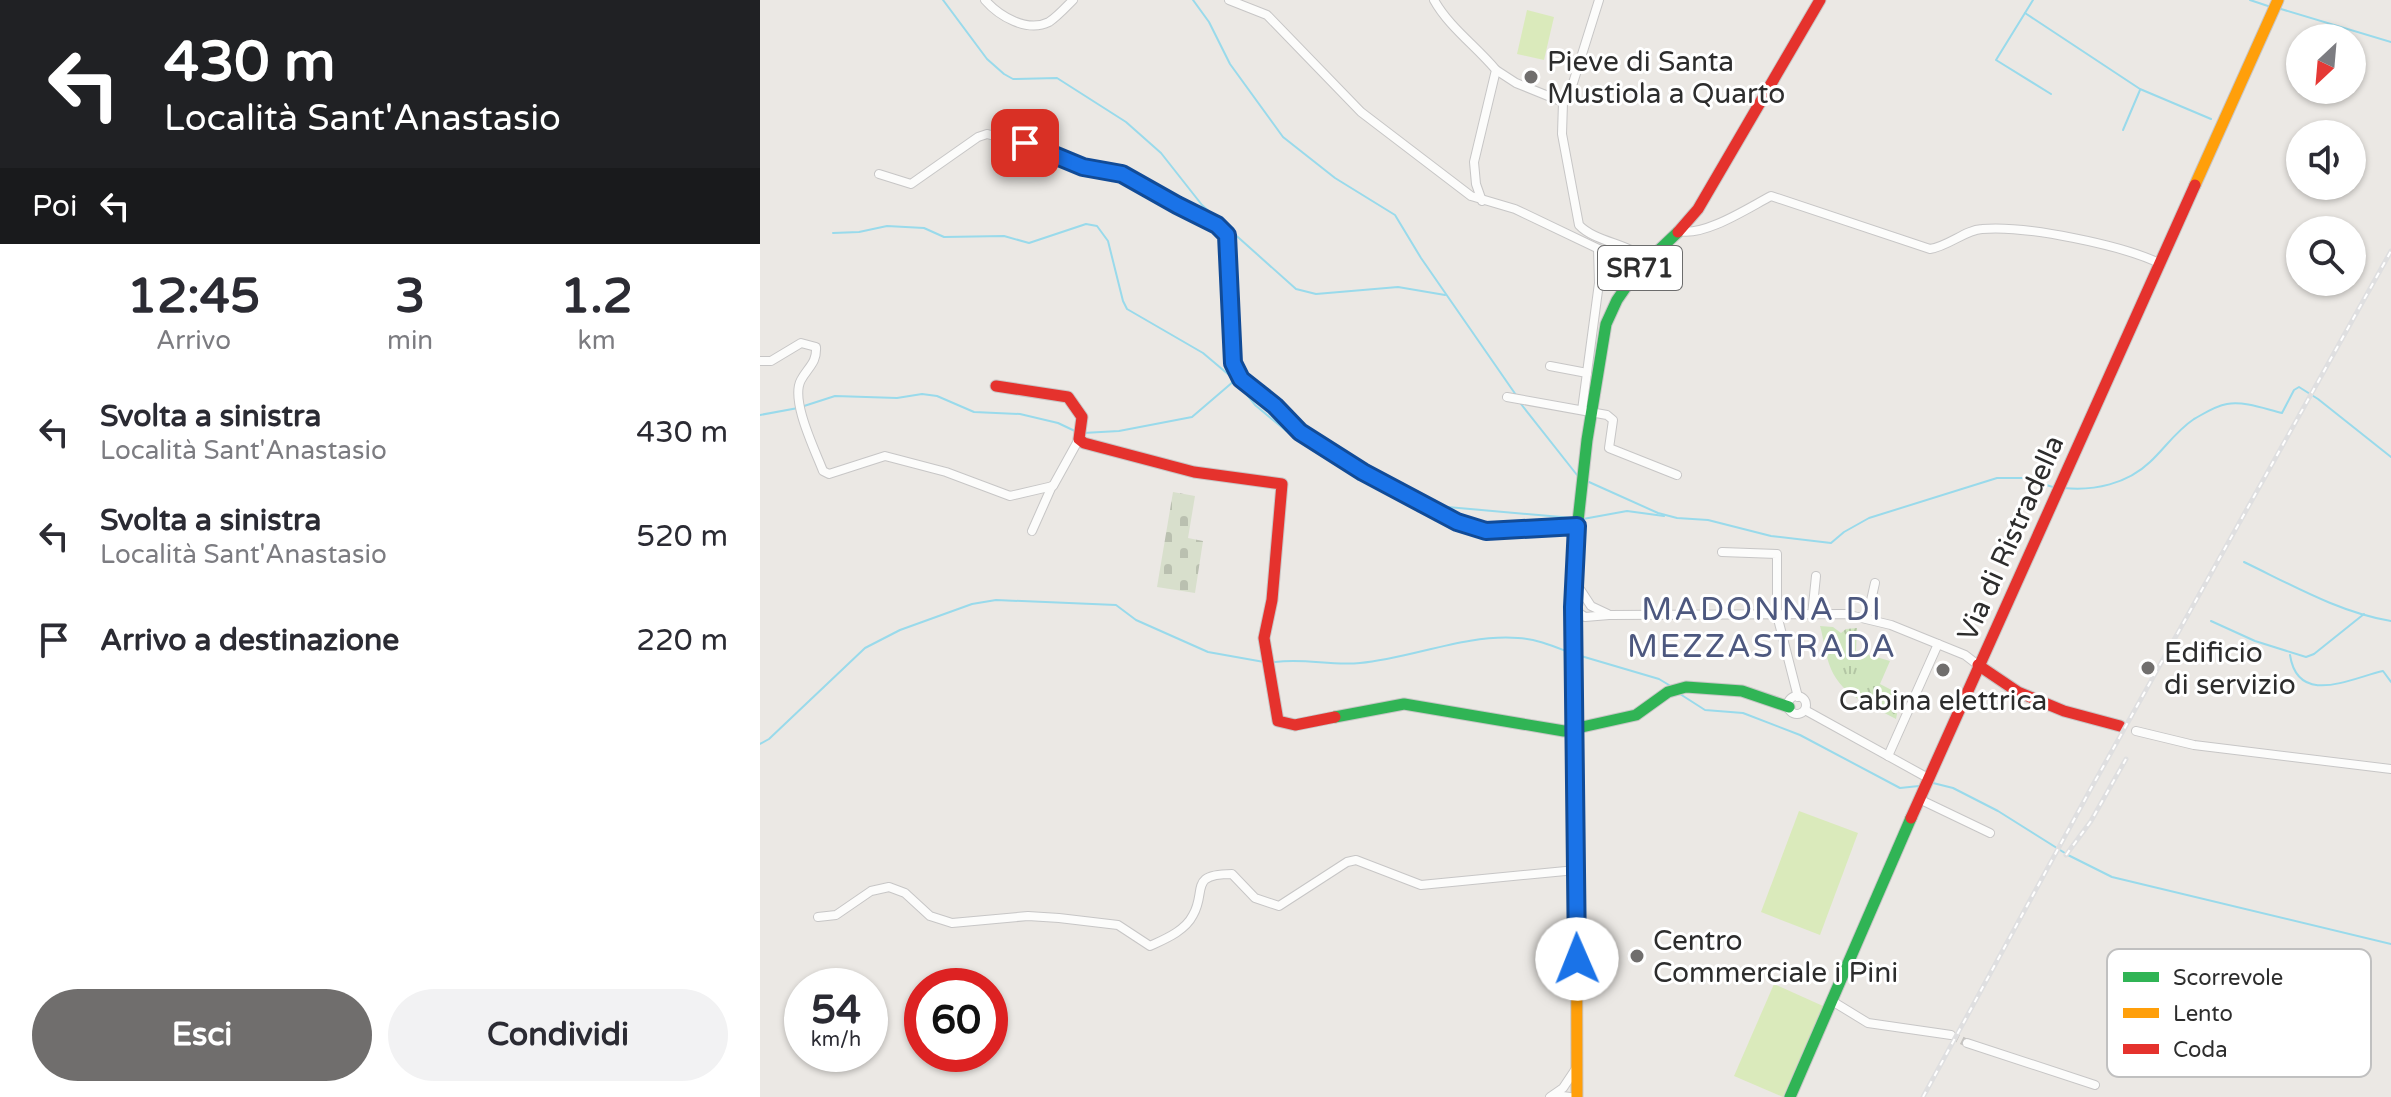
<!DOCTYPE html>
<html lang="it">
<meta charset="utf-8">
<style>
body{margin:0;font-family:"Varela Round",sans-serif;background:#f2f2f3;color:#2b2b33;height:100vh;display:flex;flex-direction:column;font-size:30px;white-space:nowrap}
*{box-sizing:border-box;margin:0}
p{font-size:26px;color:#7c7c81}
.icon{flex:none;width:44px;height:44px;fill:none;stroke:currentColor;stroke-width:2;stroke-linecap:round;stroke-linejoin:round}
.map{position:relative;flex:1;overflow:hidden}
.panel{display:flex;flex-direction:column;background:#fff;width:760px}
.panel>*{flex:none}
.hud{background:#202124;color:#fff;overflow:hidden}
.needle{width:52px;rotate:206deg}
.tools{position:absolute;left:1526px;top:24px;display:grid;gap:16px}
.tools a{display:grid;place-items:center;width:80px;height:80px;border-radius:50%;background:#fff;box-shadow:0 2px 6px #0004;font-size:40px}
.speed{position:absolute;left:24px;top:968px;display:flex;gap:16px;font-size:40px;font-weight:700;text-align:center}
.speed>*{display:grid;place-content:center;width:104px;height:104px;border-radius:50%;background:#fff;box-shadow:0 2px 6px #0004;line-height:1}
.speed small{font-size:20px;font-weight:400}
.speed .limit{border:12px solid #d22;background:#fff;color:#111}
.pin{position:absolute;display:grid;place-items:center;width:68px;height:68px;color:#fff;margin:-34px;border-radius:16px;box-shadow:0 4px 12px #0006}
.me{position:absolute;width:88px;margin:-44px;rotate:359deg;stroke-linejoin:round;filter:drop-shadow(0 0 6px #0008)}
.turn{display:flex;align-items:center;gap:28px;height:168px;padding:0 32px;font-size:36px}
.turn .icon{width:104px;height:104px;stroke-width:2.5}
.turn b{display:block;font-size:56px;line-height:68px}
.then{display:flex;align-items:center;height:76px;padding:0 32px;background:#0003;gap:16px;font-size:30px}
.eta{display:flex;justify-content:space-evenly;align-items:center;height:136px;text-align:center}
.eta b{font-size:48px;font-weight:700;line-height:56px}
.action{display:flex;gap:16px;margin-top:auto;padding:16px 32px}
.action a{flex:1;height:92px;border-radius:48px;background:#706e6d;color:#fff;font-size:32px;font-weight:700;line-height:92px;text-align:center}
.action a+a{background:#f2f2f3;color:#2b2b33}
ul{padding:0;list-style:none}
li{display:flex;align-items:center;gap:24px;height:104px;padding:0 32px}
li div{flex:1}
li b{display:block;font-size:30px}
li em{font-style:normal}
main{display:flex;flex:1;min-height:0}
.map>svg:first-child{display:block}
</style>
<main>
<section class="panel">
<div class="hud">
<div class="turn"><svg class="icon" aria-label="left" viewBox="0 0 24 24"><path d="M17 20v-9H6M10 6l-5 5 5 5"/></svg><div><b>430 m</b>Località Sant'Anastasio</div></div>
<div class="then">Poi<svg class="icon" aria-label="left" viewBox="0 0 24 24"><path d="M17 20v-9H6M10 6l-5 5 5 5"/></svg></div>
</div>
<div class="eta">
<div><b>12:45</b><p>Arrivo</p></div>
<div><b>3</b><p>min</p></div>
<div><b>1.2</b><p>km</p></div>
</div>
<ul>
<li><svg class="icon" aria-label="left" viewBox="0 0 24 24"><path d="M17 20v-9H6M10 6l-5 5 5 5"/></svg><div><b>Svolta a sinistra</b><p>Località Sant'Anastasio</p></div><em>430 m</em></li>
<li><svg class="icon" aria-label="left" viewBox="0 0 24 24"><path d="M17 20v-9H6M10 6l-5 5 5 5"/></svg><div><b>Svolta a sinistra</b><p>Località Sant'Anastasio</p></div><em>520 m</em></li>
<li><svg class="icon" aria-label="arrive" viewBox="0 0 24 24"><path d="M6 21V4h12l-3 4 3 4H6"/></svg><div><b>Arrivo a destinazione</b></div><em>220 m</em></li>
</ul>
<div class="action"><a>Esci</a><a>Condividi</a></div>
</section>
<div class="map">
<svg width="1631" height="1097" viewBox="0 0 1631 1097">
<defs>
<pattern id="cemetery-stones" width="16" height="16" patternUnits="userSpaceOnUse" patternTransform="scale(2)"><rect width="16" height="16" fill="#d8dfcc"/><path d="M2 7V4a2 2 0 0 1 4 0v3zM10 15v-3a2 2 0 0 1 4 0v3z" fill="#bac0b0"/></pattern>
<pattern id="park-tufts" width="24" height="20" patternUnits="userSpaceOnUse" patternTransform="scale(2)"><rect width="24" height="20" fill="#d0e6be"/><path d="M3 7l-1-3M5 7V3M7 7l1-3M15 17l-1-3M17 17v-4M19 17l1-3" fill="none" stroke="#b3c6a4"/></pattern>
</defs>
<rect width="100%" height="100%" fill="#ebe8e4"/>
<!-- cemetery -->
<polygon fill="url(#cemetery-stones)" points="413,492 435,496 428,538 443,541 435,593 397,587"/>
<!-- park -->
<path fill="url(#park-tufts)" d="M1060,626L1073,627L1081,633L1086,629L1097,628L1096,651L1130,661L1120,684L1145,697L1134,707L1137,714L1136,719C1111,705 1083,697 1071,669C1065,655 1064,640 1060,626Z"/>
<!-- pitch -->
<g fill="#daeabb">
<polygon points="767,10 794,17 784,60 757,54"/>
<polygon points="1039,811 1098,833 1060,935 1001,912"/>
<polygon points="1014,984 1063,1006 1023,1097 974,1076"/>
</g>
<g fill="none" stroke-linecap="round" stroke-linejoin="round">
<!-- stream -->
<g stroke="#99daeb" stroke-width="2">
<polyline points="183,0 227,59 244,74 253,79 297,78 366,122 401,153 442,205 536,289 556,294 638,287 685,295"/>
<polyline points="433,0 449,22 470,64 523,137 575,178 635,215 661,258 756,395"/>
<polyline points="1273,0 1236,60 1291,94"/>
<polyline points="1490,0 1511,7"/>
<polyline points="1521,9 1631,42"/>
<polyline points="1265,13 1380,89 1451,119"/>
<polyline points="1363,130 1380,90"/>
<polyline points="73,233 99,232 127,226 164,228 184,237 244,236 269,243 326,224 337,226 348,241 363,301 367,309 443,353 475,380 495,405 530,434 594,471"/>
<polyline points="761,404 817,475"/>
<polyline points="44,406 75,396 137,398 162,394 177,396 214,412 260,414 298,423 317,432"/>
<polyline points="0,415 38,408"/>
<polyline points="323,433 359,431 432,417 474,381"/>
<polyline points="829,482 898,513 917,518 948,520 1011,536 1071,543 1084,532 1109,518 1237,478 1262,478 1293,487"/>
<path d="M1304,488C1334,491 1367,484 1390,462C1405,448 1416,431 1434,419C1445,413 1455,406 1467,404C1485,401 1505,409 1522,413L1534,390L1539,387L1558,399L1631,457"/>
<polyline points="676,506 813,518"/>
<polyline points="823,519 867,511 904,516"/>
<path d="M1484,562C1530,584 1580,613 1631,621"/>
<polyline points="1451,621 1495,641 1546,657 1554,654 1604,614"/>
<path d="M1530,655C1538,707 1591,678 1623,671L1631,682"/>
<polyline points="821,656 899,679 909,685"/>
<path d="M515,662C546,658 570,666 600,663C653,658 704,634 758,638C777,639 793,646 811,653"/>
<polyline points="920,694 945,710 983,713 1040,735 1140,788 1159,786"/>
<polyline points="0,744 9,739 105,648 140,630 212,604 236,600 356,605 376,620 448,652 504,662"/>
<polyline points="1173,783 1193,788 1238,811 1308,855 1352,877 1631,944"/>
</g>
<!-- street-tunnel -->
<polyline stroke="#c5c3bf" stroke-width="8" stroke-dasharray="8 4" stroke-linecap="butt" points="1191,1035 1207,1043"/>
<defs>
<g id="street">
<path d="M225,0C239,16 267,33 289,22C297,17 306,7 313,0"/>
<polyline points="469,0 507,15 601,112 711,196 755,209 843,251 867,259 880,269"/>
<path d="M674,0C689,27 716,46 736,70L714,162L716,184L722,201"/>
<path d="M736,70L756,83L803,102L802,134L819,225C831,238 854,242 871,250L872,263"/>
<polyline points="803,102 813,83 839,0"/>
<polyline points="119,174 151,184 218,137 227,134 265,143 323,167 362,174 417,205 457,225 467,235 473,363 481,379 515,406 540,432 603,472 697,522 726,531 817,526"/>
<path d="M919,231C944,237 988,208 1011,196L1170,249C1189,246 1205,230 1222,229C1264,225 1363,245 1401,264"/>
<path d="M0,361H11L41,343L56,347C57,363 48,367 41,380C30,400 55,450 63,471L69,474L125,456L186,472L250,496L293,486L319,439"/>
<polyline points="790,366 827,373"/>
<polyline points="747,397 847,415 853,420 849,448 917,475"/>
<polyline points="822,410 839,283 838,249"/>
<polyline points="272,531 292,486"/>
<polyline points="962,552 1017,554 1017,615 1038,697"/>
<polyline points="816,583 831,606 848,614"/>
<polyline points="816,611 825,617 849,615 1085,614 1131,625 1205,655 1218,665"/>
<polyline points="1052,615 1056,576"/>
<polyline points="1107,618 1115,583"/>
<circle cx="1037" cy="705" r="9"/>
<polyline points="1045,710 1168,778"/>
<polyline points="1376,731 1434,745 1631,769"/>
<polyline points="1128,756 1178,644"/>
<polyline points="1159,799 1230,833"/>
<path d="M58,917L76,915L111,891L129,887L145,893L170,916L192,923L268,916L299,918L358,925L390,946C405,939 425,931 433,915C447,891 428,874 472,874L495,898L519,906L587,862L596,860L661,885L816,870"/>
<polyline points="1072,1001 1108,1023 1191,1035"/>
<polyline points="1207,1043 1335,1085"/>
<polyline points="795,1095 810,1097"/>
<polyline points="790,1097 803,1088 815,1070"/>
</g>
<g id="fast">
<polyline points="816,708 815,548 827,440 846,324 857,300 877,271 918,232"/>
<polyline points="575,717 644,704 804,731 876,715 908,692 926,687 982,691 1029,707"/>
<polyline points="1030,1097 1151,818"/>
</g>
<g id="slow">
<polyline points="1435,185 1518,0"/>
<polyline points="816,708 817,1097"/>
</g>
<g id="jam">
<polyline points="918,232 938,209 1060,0"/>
<polyline points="236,386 308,397 322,417 319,439 324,443 434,472 522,484 512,600 504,638 518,721 535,725 575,717"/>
<polyline points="1218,665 1258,692 1304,711 1360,726"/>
<polyline points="1151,818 1435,185"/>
</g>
</defs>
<!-- street casing -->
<use href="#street" stroke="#c7c6c6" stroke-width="10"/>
<!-- fast casing -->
<use href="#fast" stroke="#c7c6c6" stroke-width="13"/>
<!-- slow casing -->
<use href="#slow" stroke="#c7c6c6" stroke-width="13"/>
<!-- jam casing -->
<use href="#jam" stroke="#c7c6c6" stroke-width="13"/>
<!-- street -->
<use href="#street" stroke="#fcfcfb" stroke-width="8"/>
<!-- fast -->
<use href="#fast" stroke="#30b455" stroke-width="11"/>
<!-- slow -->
<use href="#slow" stroke="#ff9f0a" stroke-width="11"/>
<!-- jam -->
<use href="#jam" stroke="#e5322d" stroke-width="11"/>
<defs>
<g id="rail">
<polyline points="1306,855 1331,821 1366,759"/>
<polyline points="1163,1097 1329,792 1631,251"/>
</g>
</defs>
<!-- rail casing -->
<use href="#rail" stroke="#dfdfe0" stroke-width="5"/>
<!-- rail -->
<use href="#rail" stroke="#fff" stroke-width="2" stroke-dasharray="6" stroke-linecap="butt"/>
</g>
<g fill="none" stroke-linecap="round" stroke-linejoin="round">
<defs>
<polyline id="route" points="265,143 323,167 362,174 417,205 457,225 467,235 473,363 481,379 515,406 540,432 603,472 697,522 726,531 817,526 813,607 817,959"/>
</defs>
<!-- route casing -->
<use href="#route" stroke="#114b97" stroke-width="20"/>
<!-- route -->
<use href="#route" stroke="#1a73e8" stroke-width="14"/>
</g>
<!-- markers -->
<g fill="#706e6d" stroke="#fff" stroke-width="3">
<circle cx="771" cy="77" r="8"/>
<circle cx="1388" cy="668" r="8"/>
<circle cx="1183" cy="670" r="8"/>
<circle cx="877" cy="956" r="8"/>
</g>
<g text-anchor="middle" stroke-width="6" stroke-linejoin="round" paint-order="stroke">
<!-- shield labels -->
<rect fill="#fff" stroke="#6c6c6c" stroke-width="2" x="838" y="246" width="84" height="44" rx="6"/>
<g font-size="26" font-weight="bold" fill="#2d2d2d">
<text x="880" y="277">SR71</text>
</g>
<!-- poi labels -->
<g font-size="28" fill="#2d2d2d" stroke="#fff" text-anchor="start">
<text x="787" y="71">Pieve di Santa<tspan x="787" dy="32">Mustiola a Quarto</tspan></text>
<text x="1404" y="662">Edificio<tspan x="1404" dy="32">di servizio</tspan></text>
<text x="1183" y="710" text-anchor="middle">Cabina elettrica</text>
<text x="893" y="950">Centro<tspan x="893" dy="32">Commerciale i Pini</tspan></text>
</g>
<!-- street labels -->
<g font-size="28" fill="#2d2d2d" stroke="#fff">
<text transform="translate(1250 538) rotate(-66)" y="10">Via di Ristradella</text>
</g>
<!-- quarter labels -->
<g font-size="32" letter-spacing="2" fill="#4d587f" stroke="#fff">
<text x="1002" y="620">MADONNA DI<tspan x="1002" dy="37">MEZZASTRADA</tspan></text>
</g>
</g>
<!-- legend -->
<rect x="1347" y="949" width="264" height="128" rx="12" fill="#fff" stroke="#c0c0c0" stroke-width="2"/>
<rect x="1363" y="972" width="36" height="10" fill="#30b455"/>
<rect x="1363" y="1008" width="36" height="10" fill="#ff9f0a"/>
<rect x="1363" y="1044" width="36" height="10" fill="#e5322d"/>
<g font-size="22" fill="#2d2d2d">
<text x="1413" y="985">Scorrevole</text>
<text x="1413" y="1021">Lento</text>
<text x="1413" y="1057">Coda</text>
</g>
</svg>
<div class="tools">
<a><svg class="needle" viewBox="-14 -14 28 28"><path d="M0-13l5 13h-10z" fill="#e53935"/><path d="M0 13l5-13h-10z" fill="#7c7c81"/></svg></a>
<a><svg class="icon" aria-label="sound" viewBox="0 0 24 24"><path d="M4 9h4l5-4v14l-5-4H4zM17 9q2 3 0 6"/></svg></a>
<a><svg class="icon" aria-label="search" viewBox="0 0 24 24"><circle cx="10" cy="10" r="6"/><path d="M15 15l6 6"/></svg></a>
</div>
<div class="speed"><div>54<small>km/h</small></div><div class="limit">60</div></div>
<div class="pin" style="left:265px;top:143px;background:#d93025"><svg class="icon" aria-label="arrive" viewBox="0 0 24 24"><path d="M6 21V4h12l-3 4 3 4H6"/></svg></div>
<svg class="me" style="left:817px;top:959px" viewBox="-20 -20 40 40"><circle r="19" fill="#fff"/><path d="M0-13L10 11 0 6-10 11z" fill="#1a73e8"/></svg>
</div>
</main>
